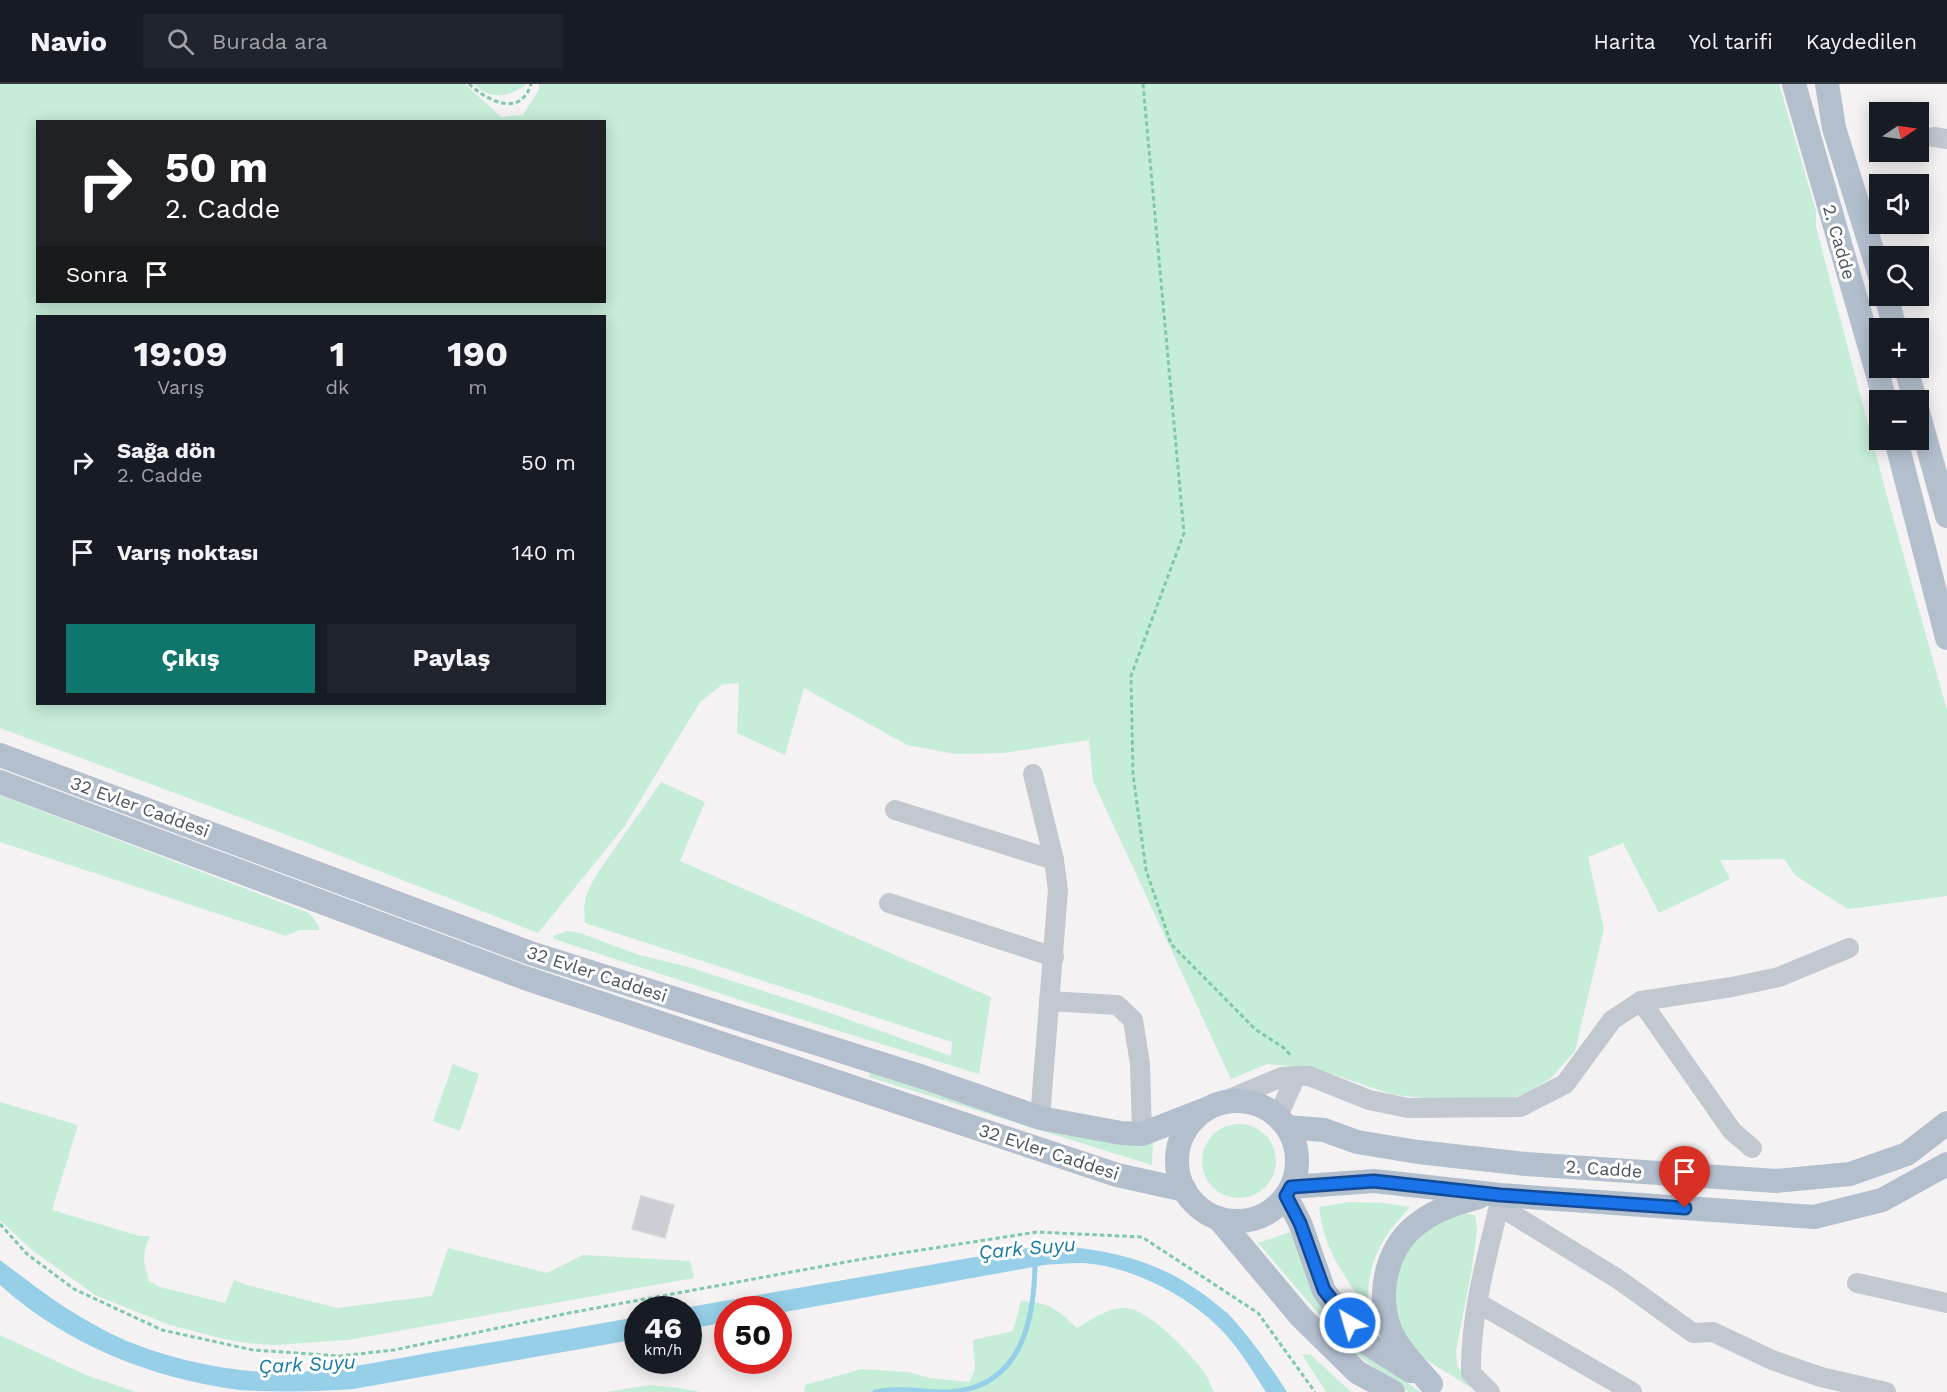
<!DOCTYPE html>
<html lang="tr">
<meta charset="utf-8">
<style>
body{margin:0;font-family:"Work Sans",sans-serif;background:#20242c;color:#f1f3f6;height:100vh;display:flex;flex-direction:column;font-size:22px;white-space:nowrap}
*{box-sizing:border-box;margin:0}
p{font-size:20px;color:#9ea1a6}
.icon{flex:none;width:33px;height:33px;fill:none;stroke:currentColor;stroke-width:2;stroke-linecap:round;stroke-linejoin:round}
.map{position:relative;flex:1;overflow:hidden}
.drawer{position:absolute;left:36px;top:231px;width:570px;height:390px;display:flex;flex-direction:column;background:#171b24;border-radius:0px;box-shadow:0 3px 15px #0003}
.drawer>*{flex:none}
.hud{position:absolute;left:36px;top:36px;width:570px;height:183px;border-radius:0px;box-shadow:0 3px 15px #0003;background:#202124;color:#fff;overflow:hidden}
.needle{width:39px;rotate:77deg}
.buttons{position:absolute;left:1869px;top:18px;display:grid;gap:12px}
.buttons a{display:grid;place-items:center;width:60px;height:60px;border-radius:0px;background:#171b24;box-shadow:0 3px 15px #0003;font-size:30px}
.speed{position:absolute;left:624px;top:1212px;display:flex;gap:12px;font-size:30px;font-weight:700;text-align:center}
.speed>*{display:grid;place-content:center;width:78px;height:78px;border-radius:50%;background:#171b24;box-shadow:0 3px 15px #0003;line-height:1}
.speed small{font-size:15px;font-weight:400}
.speed .limit{border:9px solid #d22;background:#fff;color:#111}
.pin{position:absolute;display:grid;place-items:center;width:51px;height:51px;color:#fff;margin:-62px -26px;border-radius:50% 50% 50% 0;rotate:-45deg;box-shadow:0 0 6px #0007}
.pin .icon{rotate:45deg}
.me{position:absolute;width:66px;margin:-33px;rotate:322deg;stroke-linejoin:round;filter:drop-shadow(0 0 4px #0008)}
.turn{display:flex;align-items:center;gap:21px;height:126px;padding:0 30px;font-size:27px}
.turn .icon{width:78px;height:78px;stroke-width:2.5}
.turn b{display:block;font-size:42px;line-height:51px}
.then{display:flex;align-items:center;height:57px;padding:0 30px;background:#0003;gap:12px;font-size:22px}
.eta{display:flex;justify-content:space-evenly;align-items:center;height:102px;text-align:center}
.eta b{font-size:36px;font-weight:700;line-height:42px}
.primary-button{display:flex;gap:12px;margin-top:auto;padding:12px 30px}
.primary-button a{flex:1;height:69px;border-radius:0px;background:#0f766e;color:#fff;font-size:24px;font-weight:700;line-height:69px;text-align:center}
.primary-button a+a{background:#20242c;color:#f1f3f6}
ul{padding:0;list-style:none}
li{display:flex;align-items:center;gap:18px;height:90px;padding:0 30px}
li div{flex:1}
li b{display:block;font-size:22px}
li em{font-style:normal}
header{display:flex;align-items:center;gap:36px;box-sizing:border-box;height:84px;padding:0 30px;background:#171b24;border-bottom:2px solid #363941}
header strong{font-size:28px}
nav{display:flex;gap:33px;margin-inline-start:auto;font-size:21px}
.search{width:420px;height:54px;background:#20242c;display:flex;align-items:center;gap:15px;box-sizing:border-box;padding:0 21px;border-radius:0px;color:#9ea1a6;font-size:22px}
.map>svg:first-child{display:block}
</style>
<header>
<strong>Navio</strong>
<div class="search"><svg class="icon" aria-label="search" viewBox="0 0 24 24"><circle cx="10" cy="10" r="6"/><path d="M15 15l6 6"/></svg>Burada ara</div>
<nav><a>Harita</a><a>Yol tarifi</a><a>Kaydedilen</a></nav>
</header>
<div class="map">
<svg width="1947" height="1308" viewBox="0 0 1947 1308">
<rect width="100%" height="100%" fill="#f4f2f2"/>
<!-- green -->
<g fill="#c5edd8" fill-rule="evenodd">
<path d="M0,0H465L501,33L523,31L539,6V0H1779L1816,127V143L1888,416L1947,626V812L1848,825L1796,792L1784,775L1720,776L1730,795L1659,829L1623,759L1588,773L1604,845L1575,967L1551,994L1526,1009L1494,1021L1394,1011L1317,985L1267,980L1231,995L1093,697L1089,656L1004,669L955,670L907,661L804,604L785,671L737,649L739,599L723,600L700,618L624,743L538,849L282,749L0,644ZM38,38H604V218H38ZM38,232H604V620H38Z"/>
<path d="M474,0H527C508,13 492,17 474,0Z"/>
<path d="M661,698L705,718L680,777L991,913L979,990L771,926L554,855L553,852L568,847L580,849L639,871L685,882L813,923L951,972L952,958L585,839C583,814 586,809 599,787Z"/>
<polygon points="0,711 309,829 319,842 319,846 299,846 286,852 0,758"/>
<polygon points="453,980 479,990 460,1047 433,1037"/>
<polygon points="870,988 1131,1060 1153,1059 1152,1081 869,993"/>
<path d="M0,1018L78,1041L52,1126L140,1152H150C142,1171 143,1177 149,1197L160,1203L225,1219L234,1196L247,1201L337,1224L432,1212L448,1164L547,1189L583,1171L690,1177L694,1194L348,1256L274,1261L247,1259L224,1255L170,1241L95,1211L32,1166L0,1136Z"/>
<circle cx="1239" cy="1077" r="37"/>
<path d="M1349,1118L1385,1119L1410,1123C1380,1155 1366,1179 1368,1225C1345,1196 1322,1160 1319,1123Z"/>
<polygon points="1460,1129 1475,1131 1477,1146 1472,1184 1456,1266 1457,1281 1470,1303 1420,1272 1407,1258 1394,1218 1400,1176 1417,1150"/>
<polygon points="1290,1148 1306,1189 1389,1286 1420,1308 1409,1308 1405,1306 1348,1264 1258,1159"/>
<path d="M1021,1217C1050,1219 1056,1224 1077,1244C1091,1236 1107,1224 1124,1224C1148,1223 1193,1272 1206,1291C1209,1296 1211,1303 1214,1308H804L805,1301L862,1285L908,1288L929,1294L970,1298L975,1285L973,1256L1013,1247Z"/>
<polygon points="0,1251 86,1291 136,1308 0,1308"/>
<polygon points="1302,1270 1311,1271 1351,1308 1326,1308"/>
<polygon points="650,1301 680,1304 700,1308 607,1308"/>
</g>
<!-- water -->
<g fill="#96cfe7">
<path d="M1044,1161C1108,1165 1159,1175 1211,1216C1218,1222 1226,1227 1232,1234C1253,1257 1270,1282 1287,1308H1266C1255,1291 1245,1274 1232,1258C1200,1217 1133,1181 1081,1179C1069,1179 1056,1180 1044,1181L779,1229L778,1226H728L727,1238L689,1245L688,1226L678,1225Z"/>
<path d="M0,1176C33,1201 65,1226 102,1245C155,1274 240,1292 300,1288C347,1285 394,1275 440,1267C506,1256 572,1245 637,1233V1255L353,1305C315,1308 276,1308 239,1306C151,1294 67,1261 0,1201Z"/>
</g>
<g fill="none" stroke-linecap="round" stroke-linejoin="round">
<!-- stream -->
<path stroke="#96cfe7" stroke-width="5" d="M875,1308C900,1303 923,1308 948,1308C1022,1304 1035,1236 1035,1175"/>
</g>
<!-- building -->
<polygon fill="#cdced4" stroke="#d7d8dd" stroke-width="1.5" points="641,1112 674,1121 665,1154 632,1145"/>
<g fill="none" stroke-linecap="round" stroke-linejoin="round">
<!-- path -->
<g stroke="#7fc9ab" stroke-width="3" stroke-dasharray="4.5 3" stroke-linecap="butt">
<path d="M469,0C487,16 520,35 531,0"/>
<polyline points="1143,0 1184,449 1131,592 1133,690 1146,786 1171,860 1255,945 1284,964 1292,973"/>
<polyline points="0,1140 27,1170 74,1205 162,1246 253,1266 340,1272 394,1266 569,1229 857,1176 1037,1148 1142,1153 1258,1229 1315,1308"/>
</g>
<!-- minor -->
<g stroke="#c1c8cf" stroke-width="20">
<polyline points="1934,53 1947,55"/>
<polyline points="1033,690 1054,776 1058,806 1040,1034"/>
<polyline points="895,726 1054,776"/>
<polyline points="889,819 1054,873"/>
<polyline points="1049,917 1117,921 1133,936 1140,980 1142,1050"/>
<polyline points="1641,917 1732,1047 1752,1064"/>
<polyline points="1222,1018 1282,993 1296,992"/>
<polyline points="1278,1032 1296,992 1309,992 1369,1016 1408,1024 1520,1023 1565,1000 1612,936 1641,917 1732,903 1779,893 1849,864"/>
<polyline points="1499,1122 1618,1195 1693,1249 1713,1248 1772,1276 1821,1293 1886,1308"/>
<polyline points="1857,1199 1947,1219"/>
<polyline points="1478,1219 1632,1308"/>
<path d="M1490,1308L1471,1289C1470,1233 1486,1176 1499,1122L1500,1111"/>
</g>
<!-- major -->
<g stroke="#b4bfce" stroke-width="24">
<polyline points="1794,0 1885,316"/>
<polyline points="1827,0 1834,44 1880,192"/>
<polyline points="1886,212 1895,244"/>
<polyline points="1906,284 1915,316"/>
<polyline points="1918,328 1947,432"/>
<polyline points="1896,356 1947,554"/>
<polyline points="0,671 533,870 923,993 1040,1034 1121,1049 1142,1050 1204,1026"/>
<polyline points="0,698 525,894 1117,1091 1185,1106"/>
<circle cx="1237" cy="1077" r="60"/>
<polyline points="1287,1043 1324,1046 1357,1058 1418,1068 1526,1080 1776,1097 1850,1090 1907,1070 1947,1039"/>
<polyline points="1291,1103 1374,1097 1500,1111 1814,1133 1882,1116 1947,1080"/>
<polyline points="1286,1112 1300,1139 1324,1207 1362,1256 1411,1287"/>
<polyline points="1218,1134 1301,1233 1357,1288 1393,1308"/>
<path d="M1431,1300C1417,1283 1398,1266 1390,1245C1376,1208 1387,1161 1420,1138C1437,1125 1458,1119 1479,1113"/>
</g>
</g>
<g fill="none" stroke-linecap="round" stroke-linejoin="round">
<defs>
<polyline id="route" points="1350,1239 1324,1206 1300,1139 1286,1112 1291,1103 1374,1097 1500,1111 1685,1124"/>
</defs>
<!-- route casing -->
<use href="#route" stroke="#114b97" stroke-width="15"/>
<!-- route -->
<use href="#route" stroke="#1a73e8" stroke-width="10"/>
</g>
<g text-anchor="middle" stroke-width="6" stroke-linejoin="round" paint-order="stroke">
<!-- street labels -->
<g font-size="18" fill="#4b545e" stroke="#fff">
<text transform="translate(1839 158) rotate(74)" y="6">2. Cadde</text>
<text transform="translate(140 723) rotate(20)" y="6">32 Evler Caddesi</text>
<text transform="translate(597 890) rotate(18)" y="6">32 Evler Caddesi</text>
<text transform="translate(1049 1068) rotate(18)" y="6">32 Evler Caddesi</text>
<text transform="translate(1604 1085) rotate(4)" y="6">2. Cadde</text>
</g>
<!-- water labels -->
<g font-size="20" font-style="italic" fill="#177ba6" stroke="#fff">
<text transform="translate(1027 1164) rotate(-5)" y="7">Çark Suyu</text>
<text transform="translate(307 1280) rotate(-3)" y="7">Çark Suyu</text>
</g>
</g>
</svg>
<div class="buttons">
<a><svg class="needle" viewBox="-14 -14 28 28"><path d="M0-13l5 13h-10z" fill="#e53935"/><path d="M0 13l5-13h-10z" fill="#9ea1a6"/></svg></a>
<a><svg class="icon" aria-label="sound" viewBox="0 0 24 24"><path d="M4 9h4l5-4v14l-5-4H4zM17 9q2 3 0 6"/></svg></a>
<a><svg class="icon" aria-label="search" viewBox="0 0 24 24"><circle cx="10" cy="10" r="6"/><path d="M15 15l6 6"/></svg></a>
<a>+</a>
<a>−</a>
</div>
<div class="speed"><div>46<small>km/h</small></div><div class="limit">50</div></div>
<div class="pin" style="left:1685px;top:1124px;background:#d93025"><svg class="icon" aria-label="arrive" viewBox="0 0 24 24"><path d="M6 21V4h12l-3 4 3 4H6"/></svg></div>
<svg class="me" style="left:1350px;top:1239px" viewBox="-20 -20 40 40"><circle r="17" fill="#1a73e8" stroke="#fff" stroke-width="3"/><path d="M0-11L8 9 0 5-8 9z" fill="#fff"/></svg>
<div class="hud">
<div class="turn"><svg class="icon" aria-label="right" viewBox="0 0 24 24"><path d="M7 20v-9h11M14 6l5 5-5 5"/></svg><div><b>50 m</b>2. Cadde</div></div>
<div class="then">Sonra<svg class="icon" aria-label="arrive" viewBox="0 0 24 24"><path d="M6 21V4h12l-3 4 3 4H6"/></svg></div>
</div>
<section class="drawer">
<div class="eta">
<div><b>19:09</b><p>Varış</p></div>
<div><b>1</b><p>dk</p></div>
<div><b>190</b><p>m</p></div>
</div>
<ul>
<li><svg class="icon" aria-label="right" viewBox="0 0 24 24"><path d="M7 20v-9h11M14 6l5 5-5 5"/></svg><div><b>Sağa dön</b><p>2. Cadde</p></div><em>50 m</em></li>
<li><svg class="icon" aria-label="arrive" viewBox="0 0 24 24"><path d="M6 21V4h12l-3 4 3 4H6"/></svg><div><b>Varış noktası</b></div><em>140 m</em></li>
</ul>
<div class="primary-button"><a>Çıkış</a><a>Paylaş</a></div>
</section>
</div>
